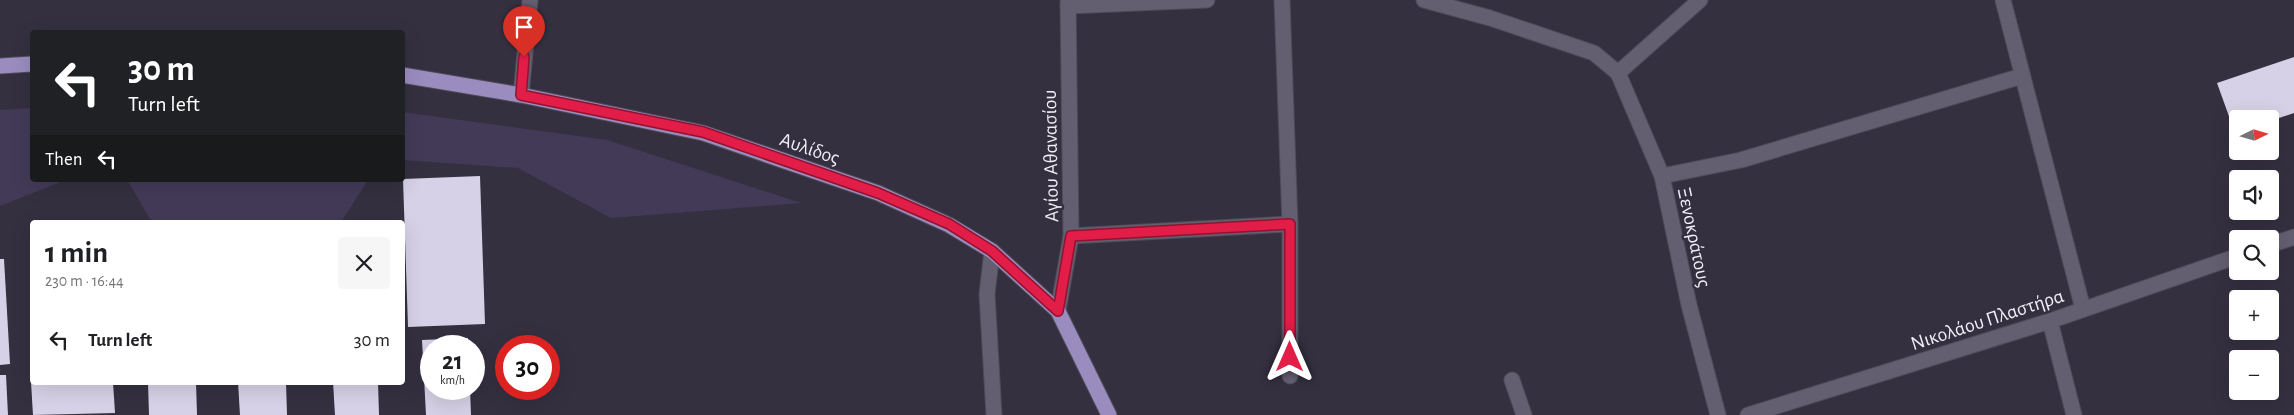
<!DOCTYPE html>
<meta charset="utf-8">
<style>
body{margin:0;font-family:"Alegreya Sans",sans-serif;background:#f6f6f6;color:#202124;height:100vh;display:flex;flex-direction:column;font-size:19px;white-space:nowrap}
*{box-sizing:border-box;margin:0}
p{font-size:16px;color:#757577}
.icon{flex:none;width:28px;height:28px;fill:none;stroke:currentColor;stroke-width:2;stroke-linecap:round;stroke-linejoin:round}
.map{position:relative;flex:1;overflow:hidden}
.side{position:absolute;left:30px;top:220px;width:375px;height:165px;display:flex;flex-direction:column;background:#fff;border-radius:5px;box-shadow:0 5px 20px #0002}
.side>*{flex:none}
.guide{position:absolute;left:30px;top:30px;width:375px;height:152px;border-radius:5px;box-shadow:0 5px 20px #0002;background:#202124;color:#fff;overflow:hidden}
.needle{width:32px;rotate:85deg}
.fabs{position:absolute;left:2229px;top:110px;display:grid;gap:10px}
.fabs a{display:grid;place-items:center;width:50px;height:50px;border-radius:5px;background:#fff;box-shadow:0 5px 20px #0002;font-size:25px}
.speed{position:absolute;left:420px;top:335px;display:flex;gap:10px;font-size:25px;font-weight:700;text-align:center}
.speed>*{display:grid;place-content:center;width:65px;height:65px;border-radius:50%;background:#fff;box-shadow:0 5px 20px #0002;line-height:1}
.speed small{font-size:12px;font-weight:400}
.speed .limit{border:8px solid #d22;background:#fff;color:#111}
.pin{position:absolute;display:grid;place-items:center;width:42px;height:42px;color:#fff;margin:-51px -21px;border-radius:50% 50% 50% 0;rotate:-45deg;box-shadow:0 0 5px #0007}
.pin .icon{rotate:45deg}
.me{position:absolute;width:55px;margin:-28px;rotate:0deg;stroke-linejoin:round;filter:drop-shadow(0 0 4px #0008)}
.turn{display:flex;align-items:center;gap:18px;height:105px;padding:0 15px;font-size:22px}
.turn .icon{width:65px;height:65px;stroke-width:2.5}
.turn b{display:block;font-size:35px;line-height:42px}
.then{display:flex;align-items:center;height:48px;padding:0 15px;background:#0003;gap:10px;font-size:19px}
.round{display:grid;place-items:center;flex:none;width:52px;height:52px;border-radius:5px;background:#f6f6f6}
.headline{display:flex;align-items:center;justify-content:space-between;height:85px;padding:0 15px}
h1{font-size:30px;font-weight:700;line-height:38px}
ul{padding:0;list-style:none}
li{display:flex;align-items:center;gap:15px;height:70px;padding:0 15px}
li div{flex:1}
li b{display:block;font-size:19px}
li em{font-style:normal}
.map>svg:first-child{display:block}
</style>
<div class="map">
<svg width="2294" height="415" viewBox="0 0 2294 415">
<rect width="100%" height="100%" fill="#343040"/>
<!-- green -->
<g fill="#433a58">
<polygon points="32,108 32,180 66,180 0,206 0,110"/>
<polygon points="402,112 607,140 801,203 611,218 518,168 403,160"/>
<polygon points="127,180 368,180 341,222 152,222"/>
</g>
<!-- building -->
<g fill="#d6d1e6">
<polygon points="2294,57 2294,113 2270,121 2270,119 2238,119 2238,132 2235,133 2217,83"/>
<polygon points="480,176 485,324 408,327 403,179"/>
<polygon points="0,259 4,259 10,364 0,365"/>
<polygon points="468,338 468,346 431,346 431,389 470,389 471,415 426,415 422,340"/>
<polygon points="0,375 6,375 8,415 0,415"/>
<polygon points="31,382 113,382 115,413 33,415"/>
<polygon points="148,382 196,382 197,415 149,415"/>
<polygon points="238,382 286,382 287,415 240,415"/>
<polygon points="333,382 378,382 379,415 335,415"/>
</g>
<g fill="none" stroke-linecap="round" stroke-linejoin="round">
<defs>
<g id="minor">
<polyline points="1282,0 1290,224 1290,376"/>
<polyline points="1424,0 1490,18 1594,53 1618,73 1662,176 1689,305 1718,415"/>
<polyline points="2003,0 2083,309"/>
<polyline points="1068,6 1207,0"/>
<polyline points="1618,73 1700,0"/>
<polyline points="521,95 530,0"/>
<polyline points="1662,176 1741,160 2022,76"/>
<polyline points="1071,236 1290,224"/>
<polyline points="2270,245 2294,237"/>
<polyline points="992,251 987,294 994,415"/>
<polyline points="1058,311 1071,236 1068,0"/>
<polyline points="2050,321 2074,415"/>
<polyline points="1512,380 1524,415"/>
<polyline points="1748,415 2050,321 2238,256"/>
</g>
<g id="major">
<polyline points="0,66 32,64"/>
<polyline points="402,75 521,95 703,133 878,193 949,225 992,251 1058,311 1109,415"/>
</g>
</defs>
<!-- minor casing -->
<use href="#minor" stroke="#4f4b59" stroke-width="17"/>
<!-- major casing -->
<use href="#major" stroke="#4f4b59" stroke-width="17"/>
<!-- minor -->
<use href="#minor" stroke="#635e70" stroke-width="15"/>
<!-- major -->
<use href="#major" stroke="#9b8cc0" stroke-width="15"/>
</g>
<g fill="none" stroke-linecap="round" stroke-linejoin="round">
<defs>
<polyline id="route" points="524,57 521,95 703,132 878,193 949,224 992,251 1058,311 1071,236 1290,224 1290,357"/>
</defs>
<!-- route casing -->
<use href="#route" stroke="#92132f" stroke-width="12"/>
<!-- route -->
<use href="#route" stroke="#e11d48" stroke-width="9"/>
</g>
<g text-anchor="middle" stroke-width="5" stroke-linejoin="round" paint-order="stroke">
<!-- street labels -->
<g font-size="20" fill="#f0eef8" stroke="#343040">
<text transform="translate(810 148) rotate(19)" y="7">Αυλίδος</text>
<text transform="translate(1050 156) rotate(-91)" y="7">Αγίου Αθανασίου</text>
<text transform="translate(1695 237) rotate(78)" y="7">Ξενοκράτους</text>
<text transform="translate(1987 319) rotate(-18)" y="7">Νικολάου Πλαστήρα</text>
</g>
</g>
</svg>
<div class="fabs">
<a><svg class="needle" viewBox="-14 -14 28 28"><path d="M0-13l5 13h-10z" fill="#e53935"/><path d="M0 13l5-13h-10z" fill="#757577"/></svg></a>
<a><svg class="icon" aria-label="sound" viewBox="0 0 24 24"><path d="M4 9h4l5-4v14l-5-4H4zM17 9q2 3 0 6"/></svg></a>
<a><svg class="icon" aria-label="search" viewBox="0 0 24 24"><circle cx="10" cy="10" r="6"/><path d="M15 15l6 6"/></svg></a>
<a>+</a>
<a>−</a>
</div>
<div class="speed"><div>21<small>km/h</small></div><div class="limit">30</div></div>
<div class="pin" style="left:524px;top:57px;background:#d93025"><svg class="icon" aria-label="arrive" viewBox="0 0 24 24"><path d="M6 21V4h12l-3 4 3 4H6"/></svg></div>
<svg class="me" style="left:1290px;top:357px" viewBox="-20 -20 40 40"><path d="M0-17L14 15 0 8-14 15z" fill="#e11d48" stroke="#fff" stroke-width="4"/></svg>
<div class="guide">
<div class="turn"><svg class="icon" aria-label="left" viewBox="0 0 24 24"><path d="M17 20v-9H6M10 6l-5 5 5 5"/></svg><div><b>30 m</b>Turn left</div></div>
<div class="then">Then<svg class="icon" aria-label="left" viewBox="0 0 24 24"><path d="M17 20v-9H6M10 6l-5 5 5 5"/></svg></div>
</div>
<section class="side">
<div class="headline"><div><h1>1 min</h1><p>230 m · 16:44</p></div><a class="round"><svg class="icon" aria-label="close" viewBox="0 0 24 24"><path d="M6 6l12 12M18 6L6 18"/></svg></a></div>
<ul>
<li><svg class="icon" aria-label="left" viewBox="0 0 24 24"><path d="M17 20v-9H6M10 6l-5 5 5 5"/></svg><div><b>Turn left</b></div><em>30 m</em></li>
</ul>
</section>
</div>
